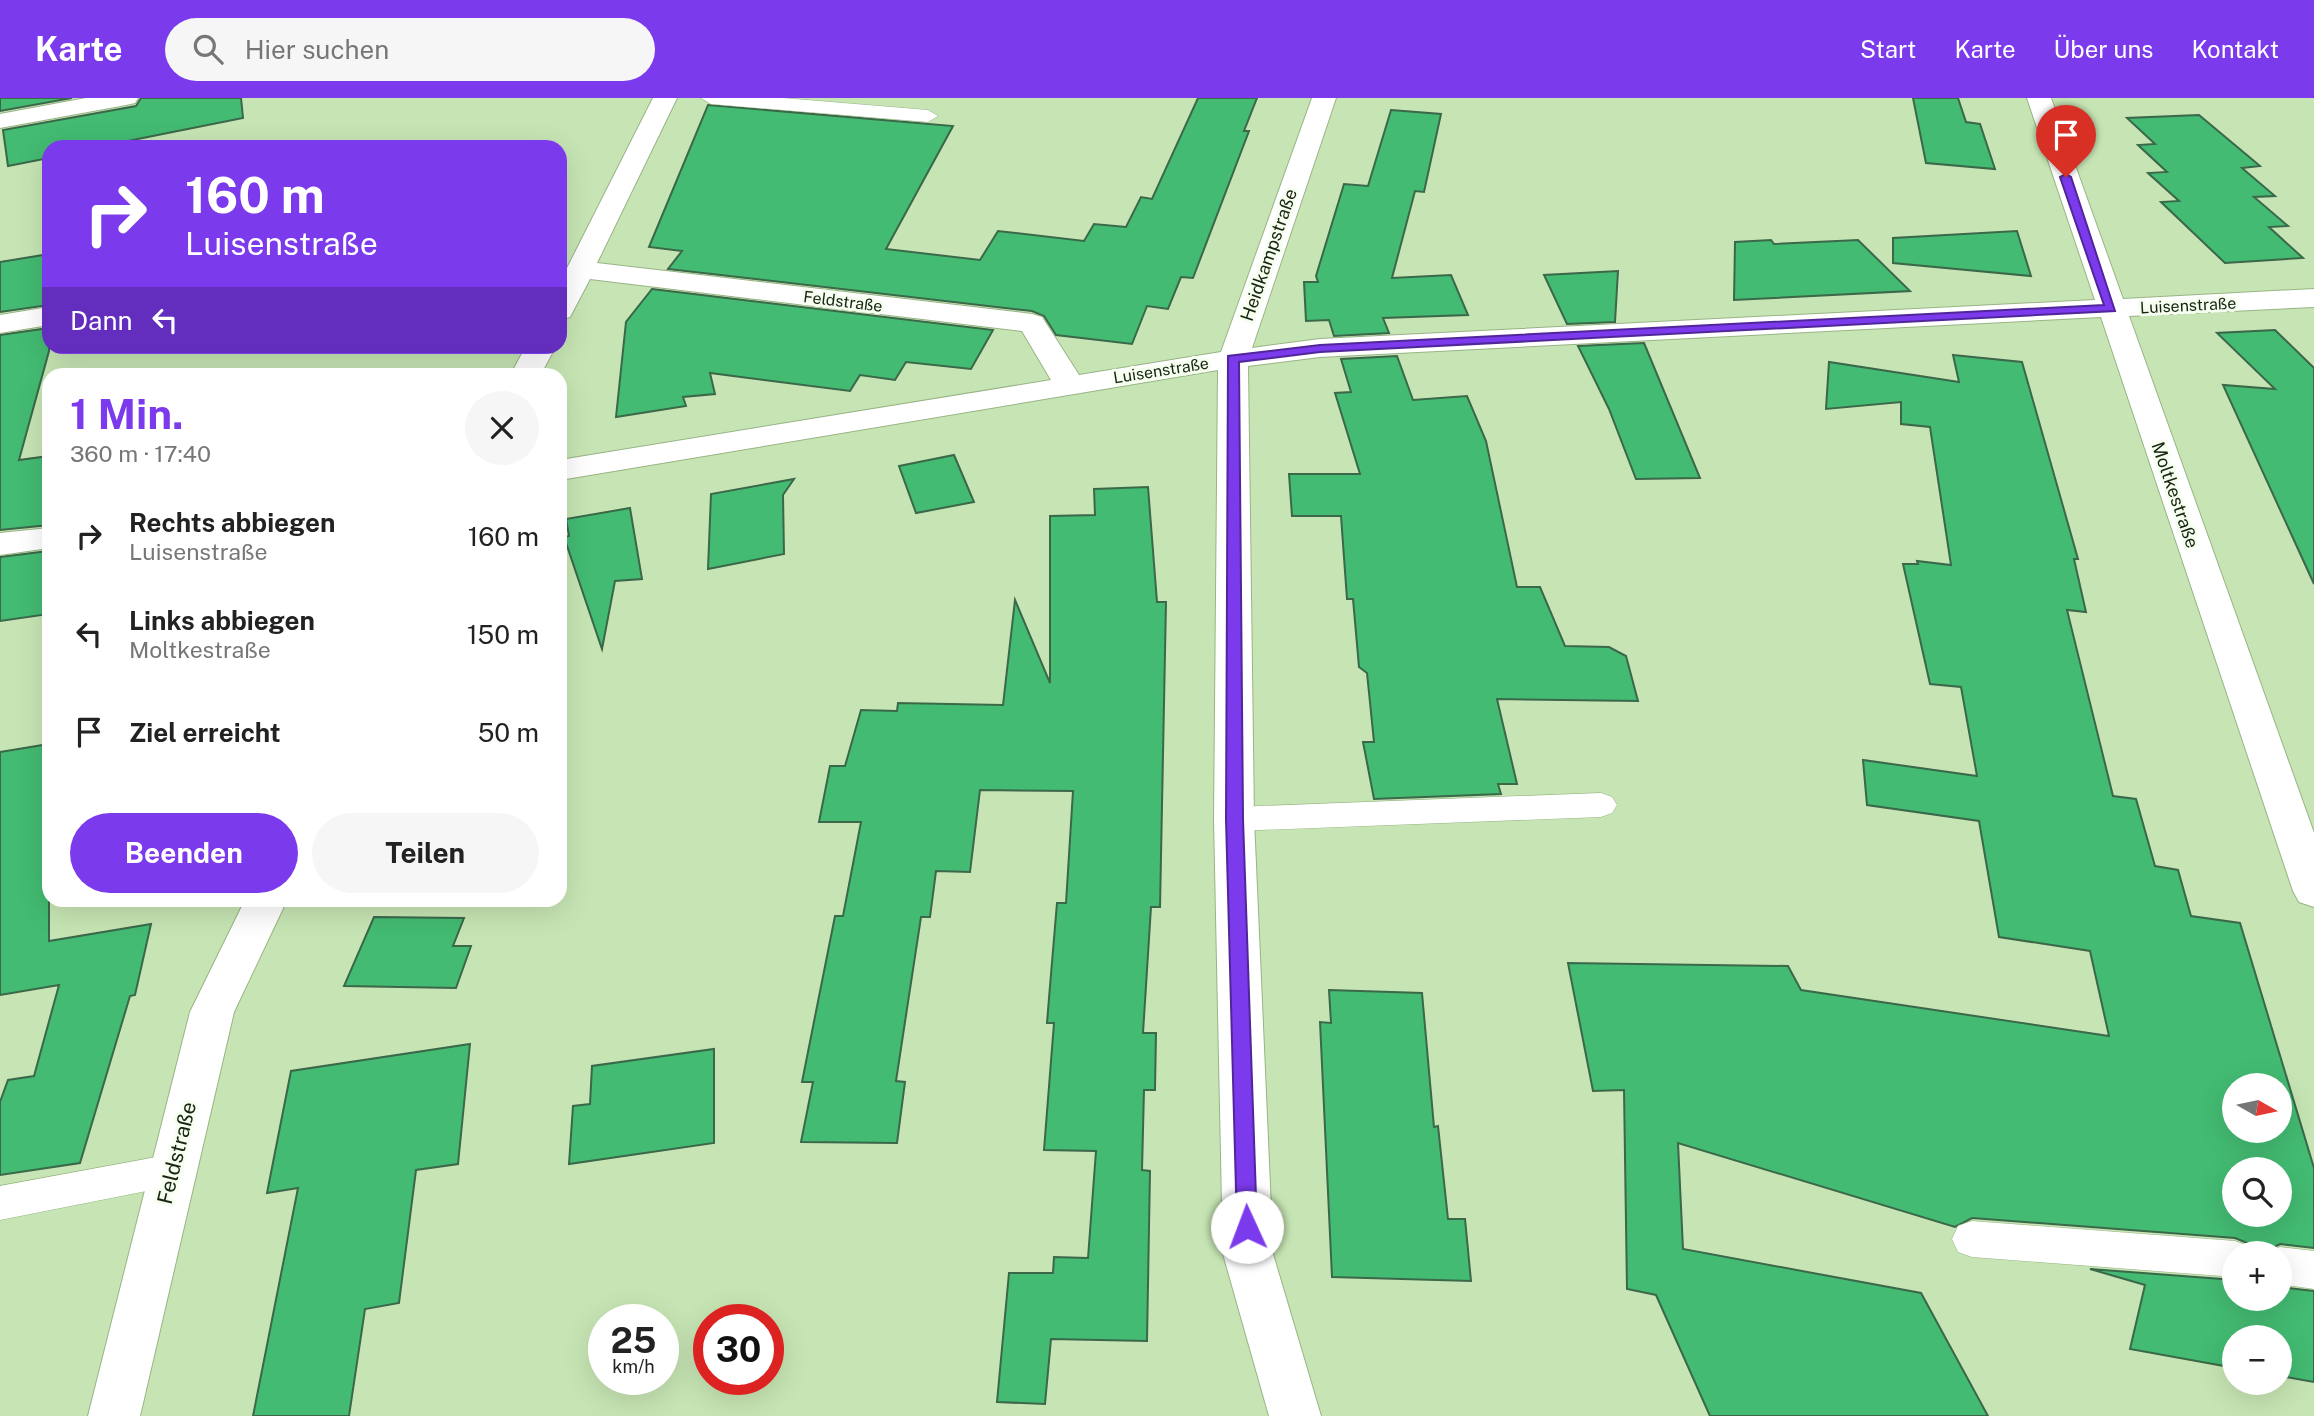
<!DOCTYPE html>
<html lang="de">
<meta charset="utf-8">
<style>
body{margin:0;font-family:"Public Sans",sans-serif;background:#f6f6f6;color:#222;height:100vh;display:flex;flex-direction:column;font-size:26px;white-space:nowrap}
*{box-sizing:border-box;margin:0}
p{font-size:23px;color:#767676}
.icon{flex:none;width:38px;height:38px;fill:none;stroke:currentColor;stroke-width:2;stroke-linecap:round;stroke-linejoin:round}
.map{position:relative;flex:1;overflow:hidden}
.sheet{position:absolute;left:42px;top:270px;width:525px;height:539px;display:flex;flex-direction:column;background:#fff;border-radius:21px;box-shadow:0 7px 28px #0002}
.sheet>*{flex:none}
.banner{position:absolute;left:42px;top:42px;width:525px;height:214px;border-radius:21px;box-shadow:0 7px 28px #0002;background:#7c3aed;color:#fff;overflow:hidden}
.needle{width:46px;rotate:99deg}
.tools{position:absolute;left:2222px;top:975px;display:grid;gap:14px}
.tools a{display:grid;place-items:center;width:70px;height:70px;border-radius:50%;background:#fff;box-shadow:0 7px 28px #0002;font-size:35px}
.speed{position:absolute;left:588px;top:1206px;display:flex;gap:14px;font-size:35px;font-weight:700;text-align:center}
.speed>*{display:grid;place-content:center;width:91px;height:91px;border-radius:50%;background:#fff;box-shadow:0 7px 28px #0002;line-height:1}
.speed small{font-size:18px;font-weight:400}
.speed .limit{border:10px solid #d22;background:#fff;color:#111}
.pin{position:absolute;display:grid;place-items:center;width:60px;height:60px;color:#fff;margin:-72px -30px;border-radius:50% 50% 50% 0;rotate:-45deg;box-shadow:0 0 7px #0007}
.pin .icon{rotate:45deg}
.me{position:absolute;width:77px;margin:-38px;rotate:358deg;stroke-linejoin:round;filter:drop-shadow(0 0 5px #0008)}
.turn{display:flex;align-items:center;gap:24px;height:147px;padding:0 28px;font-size:32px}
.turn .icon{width:91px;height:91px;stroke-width:2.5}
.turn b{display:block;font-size:49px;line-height:60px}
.then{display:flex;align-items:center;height:66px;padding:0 28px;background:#0003;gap:14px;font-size:26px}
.round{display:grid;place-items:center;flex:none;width:74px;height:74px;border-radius:37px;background:#f6f6f6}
.headline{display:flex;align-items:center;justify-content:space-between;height:119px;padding:0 28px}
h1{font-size:42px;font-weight:700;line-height:52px;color:#7c3aed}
.action{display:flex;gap:14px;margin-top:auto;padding:14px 28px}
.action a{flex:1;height:80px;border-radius:42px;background:#7c3aed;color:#fff;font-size:28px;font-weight:700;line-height:80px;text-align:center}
.action a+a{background:#f6f6f6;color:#222}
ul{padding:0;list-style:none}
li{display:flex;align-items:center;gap:21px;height:98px;padding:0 28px}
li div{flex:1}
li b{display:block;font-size:26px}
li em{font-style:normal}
header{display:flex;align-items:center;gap:42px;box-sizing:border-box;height:98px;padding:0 35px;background:#7c3aed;color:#fff}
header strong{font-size:33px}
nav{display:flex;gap:38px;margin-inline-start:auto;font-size:24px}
.search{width:490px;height:63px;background:#f6f6f6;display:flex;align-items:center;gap:18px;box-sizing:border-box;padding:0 24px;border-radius:38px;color:#767676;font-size:26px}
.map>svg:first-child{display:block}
</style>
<header>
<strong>Karte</strong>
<div class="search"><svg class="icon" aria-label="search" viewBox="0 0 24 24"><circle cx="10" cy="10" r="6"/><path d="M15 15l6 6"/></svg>Hier suchen</div>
<nav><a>Start</a><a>Karte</a><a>Über uns</a><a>Kontakt</a></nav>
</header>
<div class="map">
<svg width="2314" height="1318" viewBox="0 0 2314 1318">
<rect width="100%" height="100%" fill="#c7e5b4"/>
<!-- building -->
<g fill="#43bb72" stroke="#3a6849" stroke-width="2" fill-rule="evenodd">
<polygon points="0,0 72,0 0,13"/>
<polygon points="141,0 241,0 243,20 98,49 49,49 49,60 8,68 3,32 136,8"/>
<polygon points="1198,0 1257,0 1244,33 1249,33 1193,180 1181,179 1168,211 1147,208 1132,246 1056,237 1044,218 1032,213 668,171 682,153 649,149 708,7 953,28 886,151 980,162 998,133 1084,143 1094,126 1126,129 1141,99 1152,101"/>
<polygon points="1913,0 1958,0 1966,24 1980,26 1995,71 1926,65"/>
<polygon points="1391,12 1441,16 1424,94 1415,93 1392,180 1451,177 1468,217 1383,220 1389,235 1334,238 1329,222 1306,223 1304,184 1318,184 1316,178 1344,86 1368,88"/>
<polygon points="2199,17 2260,68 2242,70 2275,98 2254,99 2288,128 2269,129 2303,160 2225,165 2161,104 2179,103 2148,75 2167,74 2138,47 2155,46 2127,20"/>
<polygon points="2017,133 2031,178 1893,165 1893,140"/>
<polygon points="1771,142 1774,146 1858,142 1910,193 1734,202 1735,144"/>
<polygon points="49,156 49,207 0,214 0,164"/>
<polygon points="1618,173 1615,224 1567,226 1544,177"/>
<polygon points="652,191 993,232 971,271 906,264 895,282 860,277 850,293 710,275 715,296 683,299 686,308 616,319 626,224"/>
<polygon points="49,230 49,253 19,362 49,358 49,427 0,432 0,237"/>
<polygon points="2275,232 2314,270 2314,486 2223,287 2275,291 2217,235"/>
<polygon points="1644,245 1700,380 1636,381 1609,311 1578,248"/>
<path d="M1953,257L2022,264L2078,461H2074L2086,514L2067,512L2113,698L2136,701L2155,768L2178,772L2191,818L2240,825L2314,1070V1150L2280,1146L2263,1155H2254L2250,1146L2235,1140L1972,1120L1955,1129L1678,1045L1683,1151L1921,1195L1988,1318H1710L1656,1197L1627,1191L1624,992L1593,993L1568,865L1788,868L1801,892L2109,938L2090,853L1999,839L1979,723L1867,707L1863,662L1977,678L1961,589L1930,586L1903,466H1918L1917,463L1951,467L1930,329L1901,326V304L1826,311L1829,264L1959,284ZM2235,987H2280V1032H2235ZM2235,1071H2280V1116H2235Z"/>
<polygon points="1397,258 1413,302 1467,298 1486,343 1517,489 1540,489 1565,548 1609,549 1626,558 1638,603 1497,601 1517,686 1498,686 1501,696 1374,701 1363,644 1374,644 1367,575 1359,569 1353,501 1347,501 1341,418 1292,418 1289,376 1360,376 1335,295 1351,294 1341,261"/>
<polygon points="954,357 974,404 916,415 899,368"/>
<polygon points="794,381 783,397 784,456 708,471 711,396"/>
<polygon points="1148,389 1157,504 1166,504 1160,809 1151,809 1143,935 1156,935 1155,992 1144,992 1142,1072 1150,1073 1147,1243 1051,1241 1045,1306 997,1304 1009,1175 1053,1175 1054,1159 1088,1160 1096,1053 1044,1052 1054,925 1047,925 1049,900 1057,805 1066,805 1073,693 980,692 970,774 936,773 930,819 921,819 896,983 905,984 897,1045 801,1044 813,984 802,984 835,818 843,818 861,724 819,724 830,668 845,668 861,612 897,613 898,605 1003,607 1015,502 1050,585 1050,418 1095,417 1094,391"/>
<polygon points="630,410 642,481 615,483 602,551 564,439 569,438 566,421"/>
<polygon points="49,453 49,516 0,523 0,459"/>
<polygon points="49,646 49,843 151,826 135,897 130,898 80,1065 0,1077 0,1004 8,982 34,978 59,887 0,897 0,654"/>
<polygon points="374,819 464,820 453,848 471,848 456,890 344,888"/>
<polygon points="1329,892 1422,895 1434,1029 1438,1028 1448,1121 1465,1121 1471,1183 1332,1179 1320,924 1331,925"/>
<polygon points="470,946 458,1066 416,1072 399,1205 365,1211 349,1318 253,1318 298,1090 267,1095 291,973"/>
<polygon points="714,951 714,1045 569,1066 573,1008 590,1006 592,968"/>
<polygon points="2090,1171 2235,1182 2235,1200 2280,1200 2280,1189 2314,1193 2314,1284 2280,1278 2280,1239 2235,1239 2235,1270 2130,1251 2145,1187"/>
</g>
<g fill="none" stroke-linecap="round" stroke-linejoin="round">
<defs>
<g id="lane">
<polygon points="701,0 783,0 928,12 938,18 928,24 711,6"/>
<polygon points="1601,695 1612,699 1617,707 1612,715 1601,719 1234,733 1222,729 1218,721 1222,713 1234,709"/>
<polygon points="173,1056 187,1061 192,1073 187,1085 0,1122 0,1088"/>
<polygon points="1972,1123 2235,1143 2249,1148 2252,1155 2235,1155 2235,1179 1972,1159 1958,1154 1952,1141 1958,1128"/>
<polygon points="2280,1149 2314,1153 2314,1191 2280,1186 2280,1155 2265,1155"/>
</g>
<g id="street">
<polygon points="653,0 677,0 597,165 1032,216 1042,219 1079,277 1221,254 1312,0 1336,0 1252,250 1320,241 2095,202 2027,0 2051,0 2123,201 2314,191 2314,209 2129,218 2314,735 2314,809 2299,804 2293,793 2101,219 1320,259 1248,268 1254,721 1273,1156 1321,1318 1269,1318 1223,1156 1214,721 1218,272 560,382 560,362 1051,282 1022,233 590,181 570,219 560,222 560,184"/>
<polygon points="49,209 49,227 0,235 0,217"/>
<polygon points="526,248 556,248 541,276 511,276"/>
<polygon points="49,430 49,450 0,457 0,435"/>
<polygon points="245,802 287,802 234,914 140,1318 88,1318 190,914"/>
</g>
<polygon id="secondary" points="86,0 138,0 135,5 126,7 0,30 0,16"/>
</defs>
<!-- lane casing -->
<use href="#lane" stroke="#98b485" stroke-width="1"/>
<!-- street casing -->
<use href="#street" stroke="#98b485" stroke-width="2"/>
<!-- secondary casing -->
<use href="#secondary" stroke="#98b485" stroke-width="2"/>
<!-- lane -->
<use href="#lane" fill="#fff" fill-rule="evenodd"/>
<!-- street -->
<use href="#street" fill="#fff" fill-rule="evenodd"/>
<!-- secondary -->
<use href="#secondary" fill="#fff" fill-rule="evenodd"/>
</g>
<!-- route -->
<polygon fill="#7c3aed" stroke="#51269a" stroke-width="2" points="2066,76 2071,79 2115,213 1320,254 1239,264 1243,721 1257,1129 1254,1135 1247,1138 1240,1135 1237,1129 1226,721 1228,258 1320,247 2104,207 2060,79"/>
<g text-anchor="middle" stroke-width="6" stroke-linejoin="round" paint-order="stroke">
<!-- far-street labels -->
<g font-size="16" fill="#1a2412" stroke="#f5feef">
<text transform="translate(843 203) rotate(7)" y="6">Feldstraße</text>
<text transform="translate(2188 207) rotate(-3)" y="6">Luisenstraße</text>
<text transform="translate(1161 272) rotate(-9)" y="6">Luisenstraße</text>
</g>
<!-- street labels -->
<g font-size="18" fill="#1a2412" stroke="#f5feef">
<text transform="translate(1269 157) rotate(-71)" y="6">Heidkampstraße</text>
<text transform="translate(2175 397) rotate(71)" y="6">Moltkestraße</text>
</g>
<!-- near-street labels -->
<g font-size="21" fill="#1a2412" stroke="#f5feef">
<text transform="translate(177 1055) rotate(-76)" y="7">Feldstraße</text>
</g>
</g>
</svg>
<div class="tools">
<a><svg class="needle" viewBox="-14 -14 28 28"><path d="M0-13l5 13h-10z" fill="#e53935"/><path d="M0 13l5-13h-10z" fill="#767676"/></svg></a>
<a><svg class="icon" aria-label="search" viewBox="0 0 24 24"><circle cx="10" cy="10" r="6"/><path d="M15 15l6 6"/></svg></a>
<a>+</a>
<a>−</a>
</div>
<div class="speed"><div>25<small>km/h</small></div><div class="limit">30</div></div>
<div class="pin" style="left:2066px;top:79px;background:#d93025"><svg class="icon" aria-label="arrive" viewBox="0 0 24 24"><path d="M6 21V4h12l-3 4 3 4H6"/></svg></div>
<svg class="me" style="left:1247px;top:1129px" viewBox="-20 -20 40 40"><circle r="19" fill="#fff"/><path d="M0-13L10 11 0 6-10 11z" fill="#7c3aed"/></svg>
<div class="banner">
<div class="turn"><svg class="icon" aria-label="right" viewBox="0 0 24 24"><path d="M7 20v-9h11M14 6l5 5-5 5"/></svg><div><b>160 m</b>Luisenstraße</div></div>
<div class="then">Dann<svg class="icon" aria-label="left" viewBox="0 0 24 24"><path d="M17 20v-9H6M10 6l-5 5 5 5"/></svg></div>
</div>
<section class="sheet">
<div class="headline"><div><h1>1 Min.</h1><p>360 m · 17:40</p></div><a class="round"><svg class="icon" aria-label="close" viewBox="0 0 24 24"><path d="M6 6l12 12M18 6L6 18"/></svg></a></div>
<ul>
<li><svg class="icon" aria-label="right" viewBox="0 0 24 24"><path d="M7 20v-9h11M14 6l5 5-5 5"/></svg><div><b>Rechts abbiegen</b><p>Luisenstraße</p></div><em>160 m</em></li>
<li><svg class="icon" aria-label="left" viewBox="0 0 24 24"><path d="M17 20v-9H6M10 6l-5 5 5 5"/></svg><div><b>Links abbiegen</b><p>Moltkestraße</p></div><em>150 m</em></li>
<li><svg class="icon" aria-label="arrive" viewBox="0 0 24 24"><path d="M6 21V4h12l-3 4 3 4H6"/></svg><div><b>Ziel erreicht</b></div><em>50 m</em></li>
</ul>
<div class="action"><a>Beenden</a><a>Teilen</a></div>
</section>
</div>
